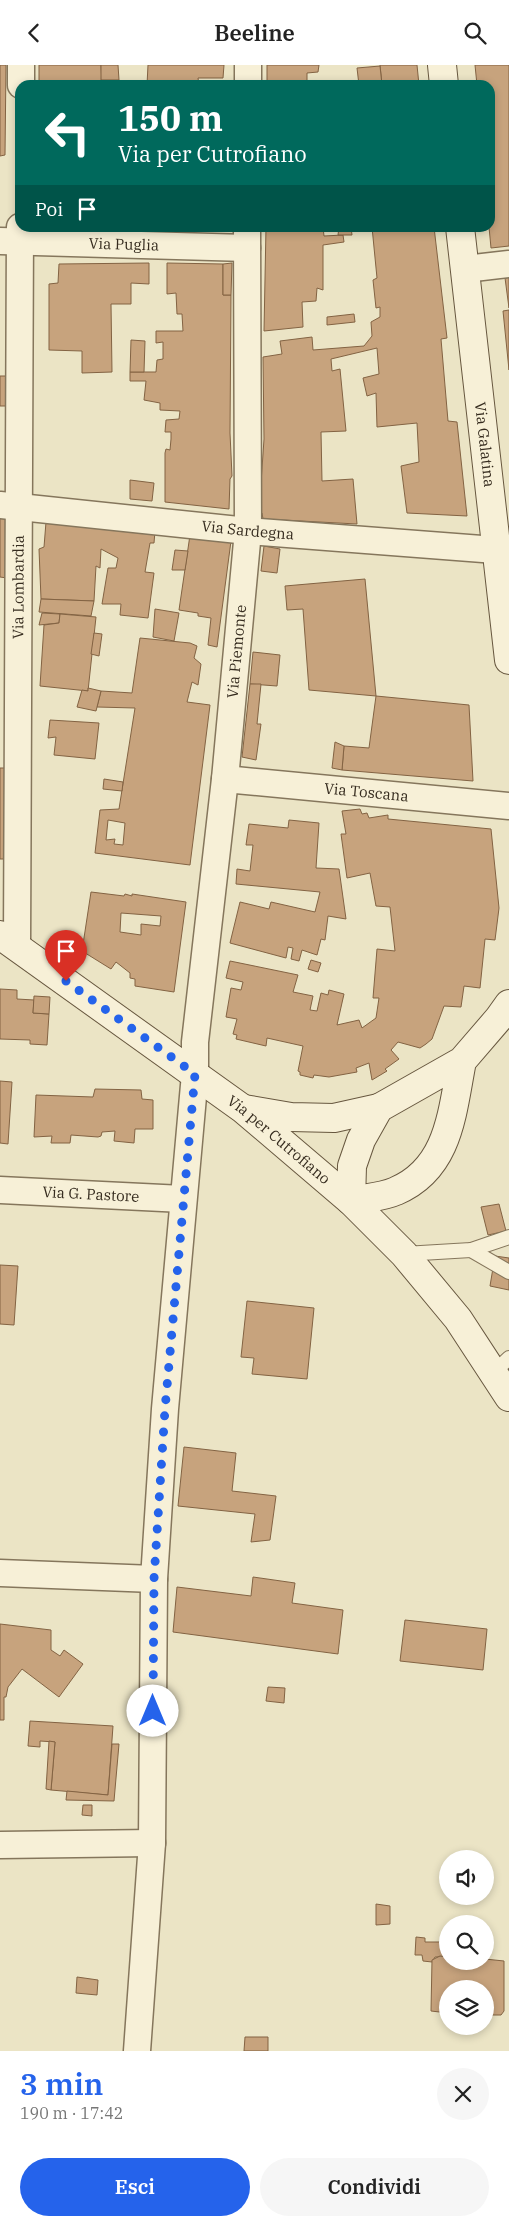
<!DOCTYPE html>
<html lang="it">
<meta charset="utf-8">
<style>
body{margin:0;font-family:"IBM Plex Serif",serif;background:#f6f6f6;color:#222;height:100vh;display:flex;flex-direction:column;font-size:19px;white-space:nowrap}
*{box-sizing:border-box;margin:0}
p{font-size:16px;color:#767676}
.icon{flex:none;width:28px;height:28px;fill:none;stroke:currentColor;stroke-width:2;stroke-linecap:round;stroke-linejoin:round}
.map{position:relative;height:1986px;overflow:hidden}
.panel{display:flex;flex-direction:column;background:#fff;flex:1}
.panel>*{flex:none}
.guide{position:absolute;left:15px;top:15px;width:480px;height:152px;border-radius:15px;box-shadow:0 2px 8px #0003;background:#00695c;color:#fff;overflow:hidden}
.buttons{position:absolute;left:439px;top:1785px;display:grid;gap:10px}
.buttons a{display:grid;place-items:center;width:55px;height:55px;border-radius:50%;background:#fff;box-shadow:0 2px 8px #0003;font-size:25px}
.pin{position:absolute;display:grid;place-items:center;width:42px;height:42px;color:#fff;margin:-51px -21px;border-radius:50% 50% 50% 0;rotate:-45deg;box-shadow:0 0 5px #0007}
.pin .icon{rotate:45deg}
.me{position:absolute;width:55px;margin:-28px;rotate:0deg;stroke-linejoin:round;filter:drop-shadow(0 0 4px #0008)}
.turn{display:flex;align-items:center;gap:18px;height:105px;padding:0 20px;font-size:22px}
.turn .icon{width:65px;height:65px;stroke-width:2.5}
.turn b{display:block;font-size:35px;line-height:42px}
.then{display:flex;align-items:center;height:48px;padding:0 20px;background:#0003;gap:10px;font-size:19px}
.round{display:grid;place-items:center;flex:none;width:52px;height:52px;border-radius:26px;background:#f6f6f6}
.overview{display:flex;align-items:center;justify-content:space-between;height:85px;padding:0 20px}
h1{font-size:30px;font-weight:600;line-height:38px;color:#2563eb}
.primary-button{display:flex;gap:10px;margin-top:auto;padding:10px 20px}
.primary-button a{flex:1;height:58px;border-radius:30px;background:#2563eb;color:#fff;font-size:20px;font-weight:600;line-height:58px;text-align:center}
.primary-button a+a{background:#f6f6f6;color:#222}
header{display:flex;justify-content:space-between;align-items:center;height:65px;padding:0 20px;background:#fff;font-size:22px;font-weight:600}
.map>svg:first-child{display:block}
</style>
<header><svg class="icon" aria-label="back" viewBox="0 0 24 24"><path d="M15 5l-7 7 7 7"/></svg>Beeline<svg class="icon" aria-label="search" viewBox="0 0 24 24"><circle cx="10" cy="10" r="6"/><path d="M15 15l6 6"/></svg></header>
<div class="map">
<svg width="509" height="1986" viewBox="0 0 509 1986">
<rect width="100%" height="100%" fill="#ebe4c5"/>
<!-- building -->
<g fill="#c7a37d" stroke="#836343" fill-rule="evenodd">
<polygon points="0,0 6,0 5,90 0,91"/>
<polygon points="39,0 101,0 102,20 39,20"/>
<polygon points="101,0 118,0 119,15 101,15"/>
<polygon points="148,0 224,0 223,13 198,13 199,20 147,20"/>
<polygon points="267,0 319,0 318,7 307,8 307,20 267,20"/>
<polygon points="380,0 417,0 419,20 382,20"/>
<polygon points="475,0 509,0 509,181 491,183 489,162 491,137 490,20 477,20"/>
<polygon points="380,1 382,20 359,20 357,3"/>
<polygon points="125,162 188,162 187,166"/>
<polygon points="266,162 323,162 324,171 343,170 344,177 323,180 323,225 317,223 316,236 302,237 303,262 264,266"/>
<polygon points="339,162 351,162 352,170 338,170"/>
<polygon points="372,162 434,162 447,273 441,274 448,356 457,357 467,451 407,448 401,401 419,397 417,358 377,362 376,328 367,331 363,313 379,309 377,283 331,294 332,306 340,304 346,366 321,367 322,416 353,414 357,459 263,454 262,448 259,448 264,374 263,292 282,289 280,276 312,272 313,285 364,281 372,271 371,257 380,252 380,242 376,243 373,215 377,213"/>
<polygon points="149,198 149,219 131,218 131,239 111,239 112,307 82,308 82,286 49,285 49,219 58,218 59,199"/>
<polygon points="167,198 223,199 223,230 231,230 230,368 232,411 230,414 229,444 165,437 165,388 166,384 170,385 171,374 171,367 165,367 166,355 179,354 180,346 160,345 160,338 144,335 146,316 130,316 130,307 156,307 157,295 163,294 163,277 156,278 156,266 183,266 182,249 177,249 176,228 167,229"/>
<polygon points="232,198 231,230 223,230 223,199"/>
<polygon points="509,212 509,243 505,213"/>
<polygon points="509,245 509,305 503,246"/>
<polygon points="354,249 355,257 327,260 327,252"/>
<polygon points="131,275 145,276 144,307 130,307"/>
<polygon points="0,311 7,311 6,341 0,341"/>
<polygon points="130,415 154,418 152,436 130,434"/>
<polygon points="0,453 7,454 7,513 0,512"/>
<polygon points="46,457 155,466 154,478 150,478 145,507 154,508 148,553 120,550 121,539 102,539 108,503 116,503 118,493 101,484 100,503 96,501 94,536 41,534 39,484 44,482"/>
<polygon points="190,470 231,476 217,582 208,580 211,553 198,551 198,548 179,545"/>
<polygon points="264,481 280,484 277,508 261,506"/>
<polygon points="175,485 188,486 185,505 172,505"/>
<polygon points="365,514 376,631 309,625 303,544 287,545 285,521"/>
<polygon points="41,534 94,536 91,551 39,547"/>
<polygon points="155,544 179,548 174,576 153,572"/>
<polygon points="42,548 60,549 59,558 39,560"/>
<polygon points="60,549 96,552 88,626 40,621 44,560 59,558"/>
<polygon points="94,568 102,569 99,591 91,589"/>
<path d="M140,573L190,578L197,581L194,593L201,599L198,620L192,617L187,637L210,640L190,800L95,788L100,745L119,744L135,643L97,642L101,626L132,628ZM108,755L125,758L123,780L114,779L115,774L106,775Z"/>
<polygon points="253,587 280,590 277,621 250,619"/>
<polygon points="250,619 261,619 257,659 261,659 256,695 242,692"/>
<polygon points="88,623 101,626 96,646 77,642 82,625 88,626"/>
<polygon points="376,631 469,640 473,716 342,705 344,681 369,683"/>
<polygon points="50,655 99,658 95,694 54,690 56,672 48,673"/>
<polygon points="335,677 344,681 342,705 332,703"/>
<polygon points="0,703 7,703 6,794 0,794"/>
<polygon points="104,714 123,717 122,726 103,724"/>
<polygon points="360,744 362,749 367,748 369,753 388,750 388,754 491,764 499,843 495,875 485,874 480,923 464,921 461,942 444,941 432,974 426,979 420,983 398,977 391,985 399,994 385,1004 387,1006 372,1015 369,998 356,1003 357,1007 329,1012 314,1010 313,1013 300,1010 300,1007 298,1006 303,981 267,973 266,981 236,974 237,970 233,969 237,954 226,952 231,923 241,925 243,917 226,913 230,896 298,910 293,927 313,931 310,945 317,946 321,928 328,930 329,925 344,929 337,960 359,955 362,963 376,953 379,933 373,933 377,884 395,886 390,842 376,841 370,808 347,813 341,769 346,769 342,746"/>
<polygon points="289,755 319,758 316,803 339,804 346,854 328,851 325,875 321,874 317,890 302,885 299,896 291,894 293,883 288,882 286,893 230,878 240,837 269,844 271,837 315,847 320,827 236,819 237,804 250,806 253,780 246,780 249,759 288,763"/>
<path d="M91,827L124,831L125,829L132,831V829L186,837L174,927L135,921V914L130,913V908L116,897L111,904L82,886ZM121,848L161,851L160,861L141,859V870L120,867Z"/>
<polygon points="311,895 321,898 318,907 308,904"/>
<polygon points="0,924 17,925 17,934 34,935 33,948 49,949 47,980 30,979 30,975 0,974"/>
<polygon points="34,931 50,932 49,949 33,948"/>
<polygon points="0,1016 12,1017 8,1079 0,1078"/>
<polygon points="95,1024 141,1025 142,1034 153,1035 153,1064 135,1064 134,1078 114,1076 115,1066 102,1067 101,1071 98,1072 71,1070 70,1078 51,1078 52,1071 34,1072 36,1030 93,1032"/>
<polygon points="499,1139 506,1166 488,1170 481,1142"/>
<polygon points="495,1191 509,1193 509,1225 490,1221"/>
<polygon points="0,1200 18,1201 14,1260 0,1259"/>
<polygon points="247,1236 314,1243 307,1314 252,1309 254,1293 241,1292"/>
<polygon points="184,1382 236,1388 232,1426 276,1431 270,1475 251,1477 255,1449 178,1441"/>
<polygon points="253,1512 295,1518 292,1538 343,1545 338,1589 173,1567 177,1522 251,1531"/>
<polygon points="405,1555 487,1564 483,1605 400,1596"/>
<polygon points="0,1559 51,1565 51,1585 60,1591 64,1585 83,1599 59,1632 22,1604 8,1622 6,1632 4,1632 4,1655 0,1655"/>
<polygon points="268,1622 285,1623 284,1638 266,1636"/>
<polygon points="30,1656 113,1661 108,1730 51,1725 55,1677 40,1676 40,1682 28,1681"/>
<polygon points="49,1676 55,1677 51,1725 46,1724"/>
<polygon points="112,1679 119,1679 114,1736 66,1735 67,1726 108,1730"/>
<polygon points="83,1740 92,1740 92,1751 82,1750"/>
<polygon points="376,1839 390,1841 390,1859 376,1860"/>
<polygon points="416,1872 425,1873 425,1877 448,1877 448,1892 435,1892 432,1897 423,1896 422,1890 415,1890"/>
<polygon points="440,1891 448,1892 448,1896 485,1896 485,1894 504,1896 504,1946 501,1950 485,1950 485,1924 448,1924 448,1948 431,1946 432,1895"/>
<polygon points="77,1912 98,1915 97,1930 76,1928"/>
<polygon points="245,1972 268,1972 268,1986 244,1986"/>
</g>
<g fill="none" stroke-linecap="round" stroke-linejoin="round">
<defs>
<g id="lane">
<polyline points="471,1185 509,1207"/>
<polyline points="404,1189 471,1185 509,1172"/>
<polyline points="493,1308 509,1293"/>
</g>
<g id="street">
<polyline points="21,20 21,0"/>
<polyline points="248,20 248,0"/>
<path id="s1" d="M0,176L247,183"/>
<polyline points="465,204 509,199"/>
<path id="s2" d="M0,440L248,466L509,486"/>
<path id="s3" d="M225,714L509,741"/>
<path id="s4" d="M17,882L20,162"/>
<path id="s5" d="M0,1125L183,1134"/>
<polyline points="0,1508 154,1514"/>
<polyline points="0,1780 152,1778"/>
<path id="s6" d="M137,1986L152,1778L154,1514L165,1344L195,1009V977L225,714L248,466L247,162"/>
</g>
<g id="secondary">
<polyline points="442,0 444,20"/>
<path id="s7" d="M460,162L509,595"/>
<path id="s8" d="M0,870L243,1044L351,1136L404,1189L458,1254L509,1332"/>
<path d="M462,996C452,1046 450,1103 396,1126C383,1132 365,1133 351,1136L352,1101L361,1075L379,1043L462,996L499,953L509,939"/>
<polyline points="244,1044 291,1052 334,1053 379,1043"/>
</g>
</defs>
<!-- lane casing -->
<use href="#lane" stroke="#85765c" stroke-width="16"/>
<!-- street casing -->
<use href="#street" stroke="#85765c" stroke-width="29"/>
<!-- secondary casing -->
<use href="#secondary" stroke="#67573f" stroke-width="30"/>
<!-- lane -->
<use href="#lane" stroke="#f7f0d7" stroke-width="14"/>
<!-- street -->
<use href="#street" stroke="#f7f0d7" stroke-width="26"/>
<!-- secondary -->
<use href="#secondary" stroke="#f7f0d7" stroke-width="28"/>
</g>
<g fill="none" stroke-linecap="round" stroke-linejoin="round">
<!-- route -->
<polyline stroke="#2563eb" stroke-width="9" stroke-dasharray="0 16.2" points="66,916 195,1009 165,1344 154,1514 153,1646"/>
</g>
<g text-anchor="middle" stroke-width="4.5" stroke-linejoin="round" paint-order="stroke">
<!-- street labels -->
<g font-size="15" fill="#362c1f" stroke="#f3edd4">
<text dy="5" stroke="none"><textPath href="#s1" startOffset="124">Via Puglia</textPath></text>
<text dy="5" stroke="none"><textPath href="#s7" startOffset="219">Via Galatina</textPath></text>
<text dy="5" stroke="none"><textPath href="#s2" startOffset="249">Via Sardegna</textPath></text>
<text dy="5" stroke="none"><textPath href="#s4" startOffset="360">Via Lombardia</textPath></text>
<text dy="5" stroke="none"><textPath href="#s6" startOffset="1404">Via Piemonte</textPath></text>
<text dy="5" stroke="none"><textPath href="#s3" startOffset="142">Via Toscana</textPath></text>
<text dy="5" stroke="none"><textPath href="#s8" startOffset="346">Via per Cutrofiano</textPath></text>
<text dy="5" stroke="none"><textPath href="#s5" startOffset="91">Via G. Pastore</textPath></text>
</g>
</g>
</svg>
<div class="buttons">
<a><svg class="icon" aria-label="sound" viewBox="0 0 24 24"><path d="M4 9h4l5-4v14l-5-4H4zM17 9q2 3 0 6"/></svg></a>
<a><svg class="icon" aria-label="search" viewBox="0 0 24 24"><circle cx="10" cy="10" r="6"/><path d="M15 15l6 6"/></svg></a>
<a><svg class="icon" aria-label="layers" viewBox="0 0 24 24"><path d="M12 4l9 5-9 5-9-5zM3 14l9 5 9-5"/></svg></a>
</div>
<div class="pin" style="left:66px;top:916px;background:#d93025"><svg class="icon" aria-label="arrive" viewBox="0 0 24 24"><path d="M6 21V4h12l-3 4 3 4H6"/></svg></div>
<svg class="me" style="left:153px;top:1646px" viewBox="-20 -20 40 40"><circle r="19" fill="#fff"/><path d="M0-13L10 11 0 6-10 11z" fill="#2563eb"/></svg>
<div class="guide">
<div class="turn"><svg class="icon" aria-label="left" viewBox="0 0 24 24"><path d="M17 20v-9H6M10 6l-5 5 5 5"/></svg><div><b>150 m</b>Via per Cutrofiano</div></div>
<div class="then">Poi<svg class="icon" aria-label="arrive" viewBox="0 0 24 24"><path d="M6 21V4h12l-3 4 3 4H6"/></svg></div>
</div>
</div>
<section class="panel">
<div class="overview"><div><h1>3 min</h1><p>190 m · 17:42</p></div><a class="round"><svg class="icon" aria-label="close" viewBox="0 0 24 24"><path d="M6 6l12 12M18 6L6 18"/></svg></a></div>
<div class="primary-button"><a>Esci</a><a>Condividi</a></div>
</section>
